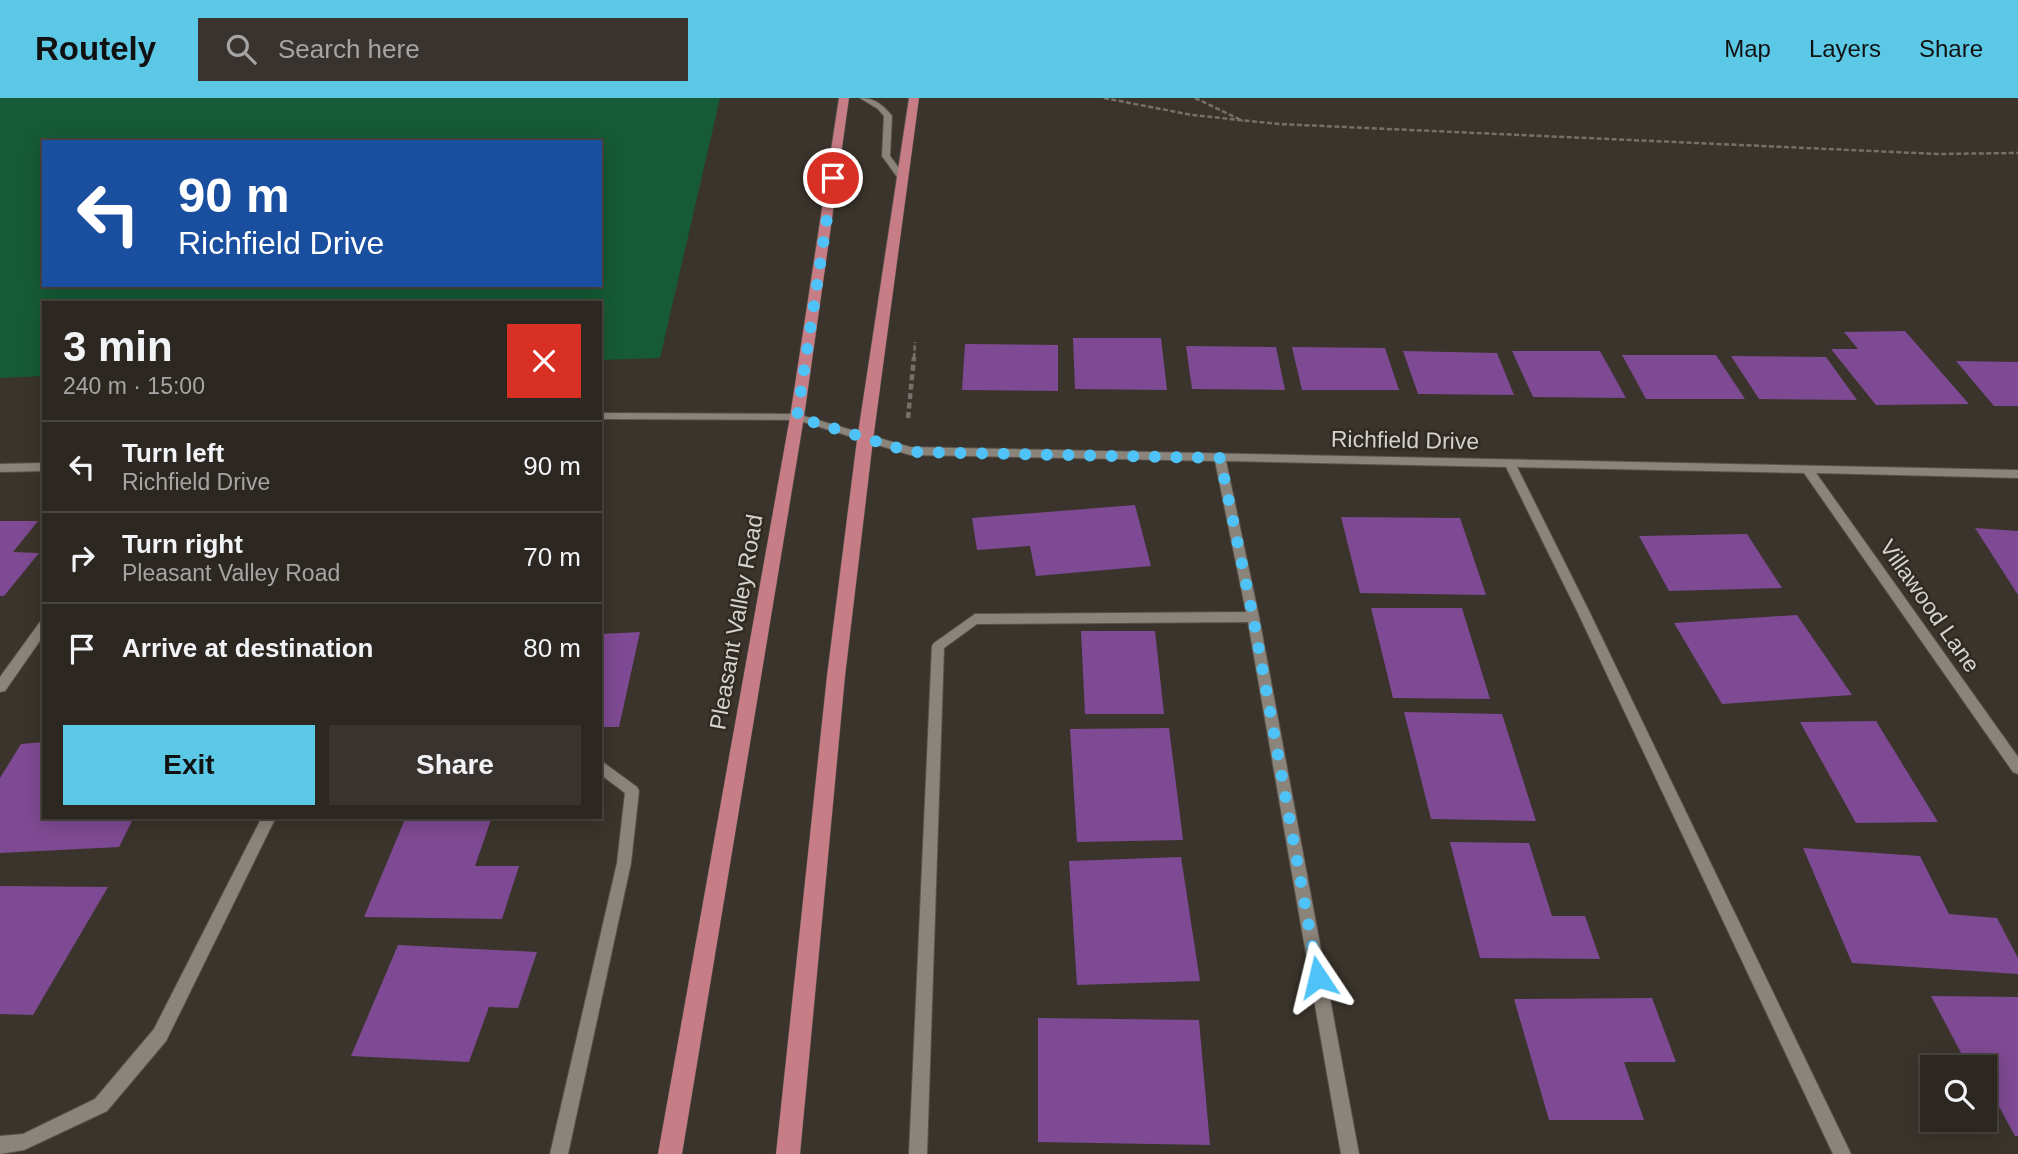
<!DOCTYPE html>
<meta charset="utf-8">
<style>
body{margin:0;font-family:Arial,sans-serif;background:#38332e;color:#f1f3f6;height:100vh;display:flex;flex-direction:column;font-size:26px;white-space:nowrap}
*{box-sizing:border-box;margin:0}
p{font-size:23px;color:#a6a5a5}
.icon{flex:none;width:38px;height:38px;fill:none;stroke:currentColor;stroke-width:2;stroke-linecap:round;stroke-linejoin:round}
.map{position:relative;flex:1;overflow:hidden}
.panel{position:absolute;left:42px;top:203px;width:560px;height:518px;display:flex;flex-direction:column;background:#2c2721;border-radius:0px;box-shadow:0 4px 18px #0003,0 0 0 2px #48443f}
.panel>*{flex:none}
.guide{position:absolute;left:42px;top:42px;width:560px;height:147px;border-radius:0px;box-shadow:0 4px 18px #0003,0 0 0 2px #48443f;background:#1a4fa0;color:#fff;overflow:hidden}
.tools{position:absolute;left:1920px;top:957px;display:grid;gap:14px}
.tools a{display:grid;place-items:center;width:77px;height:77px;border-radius:0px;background:#2c2721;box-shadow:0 4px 18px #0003,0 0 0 2px #48443f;font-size:35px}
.pin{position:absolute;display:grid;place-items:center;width:60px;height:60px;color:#fff;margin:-30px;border:4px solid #fff;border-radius:50%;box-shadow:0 2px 7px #0007}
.me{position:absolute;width:77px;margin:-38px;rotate:350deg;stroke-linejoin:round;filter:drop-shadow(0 0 5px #0008)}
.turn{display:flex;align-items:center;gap:24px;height:147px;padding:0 21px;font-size:32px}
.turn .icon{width:91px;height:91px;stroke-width:2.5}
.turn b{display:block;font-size:49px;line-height:60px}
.round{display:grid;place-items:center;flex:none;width:74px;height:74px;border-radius:0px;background:#38332e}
.headline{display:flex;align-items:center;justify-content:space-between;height:119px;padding:0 21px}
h1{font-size:42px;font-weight:700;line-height:52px}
.button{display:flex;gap:14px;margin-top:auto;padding:14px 21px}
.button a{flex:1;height:80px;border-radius:0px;background:#5bc8e6;color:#111;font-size:28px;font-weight:700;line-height:80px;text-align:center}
.button a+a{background:#38332e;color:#f1f3f6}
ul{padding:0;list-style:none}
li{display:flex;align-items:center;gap:21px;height:91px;padding:0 21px;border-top:2px solid #48443f}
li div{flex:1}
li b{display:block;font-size:26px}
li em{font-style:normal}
header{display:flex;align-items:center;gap:42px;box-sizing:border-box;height:98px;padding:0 35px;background:#5bc8e6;color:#111}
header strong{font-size:33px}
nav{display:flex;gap:38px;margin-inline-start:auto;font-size:24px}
.search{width:490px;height:63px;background:#38332e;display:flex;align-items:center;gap:18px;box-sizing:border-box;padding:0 24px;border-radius:0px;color:#a6a5a5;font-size:26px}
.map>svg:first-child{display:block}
</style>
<header>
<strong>Routely</strong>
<div class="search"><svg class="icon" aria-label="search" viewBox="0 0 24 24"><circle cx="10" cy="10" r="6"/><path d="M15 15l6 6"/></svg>Search here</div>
<nav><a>Map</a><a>Layers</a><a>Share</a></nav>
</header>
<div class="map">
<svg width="2018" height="1056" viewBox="0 0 2018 1056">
<rect width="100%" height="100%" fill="#3a342c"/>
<!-- green -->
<path fill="#165b35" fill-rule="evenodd" d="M0,0H720L660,260L600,262V205H44V278L0,280ZM44,44H600V187H44Z"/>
<!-- building -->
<g fill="#7e4a93">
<polygon points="1905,233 1969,306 1876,307 1831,251 1858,251 1844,234"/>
<polygon points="1073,240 1161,240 1167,292 1075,291"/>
<polygon points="965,246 1058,247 1058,293 962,292"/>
<polygon points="1186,248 1276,249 1285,292 1192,291"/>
<polygon points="1292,249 1385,250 1399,292 1302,292"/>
<polygon points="1403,253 1497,255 1514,297 1418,296"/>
<polygon points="1512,253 1600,253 1626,300 1533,299"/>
<polygon points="1622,257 1716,257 1745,301 1646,301"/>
<polygon points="1731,258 1826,259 1857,302 1759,301"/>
<polygon points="1956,263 2018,264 2018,308 1994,308"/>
<polygon points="1135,407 1151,468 1036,478 1030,448 977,452 972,420"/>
<polygon points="1341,419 1460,420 1486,497 1360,495"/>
<polygon points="0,423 38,423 13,454 39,455 4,498 0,498"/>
<polygon points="1975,430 2018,433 2018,497"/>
<polygon points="1747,436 1782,490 1669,493 1639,438"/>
<polygon points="1371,510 1462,510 1490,601 1393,600"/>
<polygon points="1797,517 1852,597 1722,606 1674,525"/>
<polygon points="1081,533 1155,533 1164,616 1085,616"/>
<polygon points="640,534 619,629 600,629 600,536"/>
<polygon points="1404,614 1502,616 1536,723 1431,721"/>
<polygon points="1876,623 1938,724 1856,725 1800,624"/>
<polygon points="1169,630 1183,742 1077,744 1070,631"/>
<polygon points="44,644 44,719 134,719 119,749 0,755 0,680 21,646"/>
<polygon points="406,719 492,719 475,768 519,768 502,821 364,819"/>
<polygon points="1450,744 1529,745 1552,818 1585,818 1600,861 1480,860"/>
<polygon points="1803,750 1920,758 1949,816 1997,820 2018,860 2018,876 1852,865"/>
<polygon points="1181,759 1200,883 1077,887 1069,763"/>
<polygon points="0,788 108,789 33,917 0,916"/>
<polygon points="398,847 537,854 518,910 489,909 469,964 351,958"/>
<polygon points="1931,898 2018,899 2018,1038 2015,1038 1984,981 1984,970 1969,970"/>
<polygon points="1652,900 1676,964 1624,964 1644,1022 1549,1022 1514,901"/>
<polygon points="1038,920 1199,922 1210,1047 1038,1044"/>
</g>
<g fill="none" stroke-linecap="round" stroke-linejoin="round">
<defs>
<g id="minor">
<path d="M860,0C875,0 883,7 892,18L890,58L907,81L906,83H900L882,58L884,18L878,11Z"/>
<polygon points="600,315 797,316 910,349 2018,372 2018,380 1816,375 2018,659 2018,676 2013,674 1804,375 1517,369 1589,513 1851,1056 1833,1056 1577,513 1506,369 1226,363 1259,519 1359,1056 1341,1056 1248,524 977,526 944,550 927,1056 909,1056 932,548 934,545 975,516 1246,514 1215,363 910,357 797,322 600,321"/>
<polygon points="44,365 44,373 0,374 0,366"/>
<polygon points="44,522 44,537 5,593 0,594 0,579 40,524"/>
<polygon points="600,662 637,689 639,693 631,765 568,1056 550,1056 617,765 625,695 600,676"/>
<polygon points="262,719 276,719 166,943 107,1013 24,1052 0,1056 0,1038 23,1036 95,1001 154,931"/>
</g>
<g id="major">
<polygon points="839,0 849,0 804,319 682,1056 658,1056 790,319"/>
<polygon points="909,0 919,0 873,342 845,578 800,1056 776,1056 827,578 857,342"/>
</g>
</defs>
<!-- minor casing -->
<use href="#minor" stroke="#57524c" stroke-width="2"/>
<!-- major casing -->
<use href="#major" stroke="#57524c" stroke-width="1"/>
<!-- path-far1 -->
<g stroke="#757069" stroke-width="2.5" stroke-dasharray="5 2.5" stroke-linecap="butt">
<polyline points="1104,0 1192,17 1279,26 1938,56 2018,55"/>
<polyline points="1195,0 1243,23"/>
<polyline points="914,260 915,244"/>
</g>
<!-- path -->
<polyline stroke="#757069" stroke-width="4.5" stroke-dasharray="6 3.5" stroke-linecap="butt" points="908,320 914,259"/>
<!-- minor -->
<use href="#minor" fill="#8b847b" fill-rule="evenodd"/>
<!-- major -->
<use href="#major" fill="#c67d85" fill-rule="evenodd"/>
</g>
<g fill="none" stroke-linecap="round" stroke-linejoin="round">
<!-- route -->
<polyline stroke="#4fc3f7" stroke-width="12" stroke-dasharray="0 21.6" points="833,80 797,319 911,354 1220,360 1253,519 1318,879"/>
</g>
<g text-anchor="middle" stroke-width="5" stroke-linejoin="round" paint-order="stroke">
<!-- street labels -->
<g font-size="23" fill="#d5d2cd" stroke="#2f2a22">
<text transform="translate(1405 342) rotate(1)" y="8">Richfield Drive</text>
<text transform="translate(1930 508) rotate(55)" y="8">Villawood Lane</text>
<text transform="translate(736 524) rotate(-80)" y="8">Pleasant Valley Road</text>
</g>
</g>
</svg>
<div class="tools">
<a><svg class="icon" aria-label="search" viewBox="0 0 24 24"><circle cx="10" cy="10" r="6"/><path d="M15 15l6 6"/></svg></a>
</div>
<div class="pin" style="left:833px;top:80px;background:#d93025"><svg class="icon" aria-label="arrive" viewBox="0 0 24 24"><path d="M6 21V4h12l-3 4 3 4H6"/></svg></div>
<svg class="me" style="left:1318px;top:879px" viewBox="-20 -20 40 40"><path d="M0-17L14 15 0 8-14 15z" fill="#4fc3f7" stroke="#fff" stroke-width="4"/></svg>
<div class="guide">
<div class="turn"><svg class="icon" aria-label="left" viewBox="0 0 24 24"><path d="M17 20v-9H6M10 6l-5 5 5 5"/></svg><div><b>90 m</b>Richfield Drive</div></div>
</div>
<section class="panel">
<div class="headline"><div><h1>3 min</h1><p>240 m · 15:00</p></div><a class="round" style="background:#d93025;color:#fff"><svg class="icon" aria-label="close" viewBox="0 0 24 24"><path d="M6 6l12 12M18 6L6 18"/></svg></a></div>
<ul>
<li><svg class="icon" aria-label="left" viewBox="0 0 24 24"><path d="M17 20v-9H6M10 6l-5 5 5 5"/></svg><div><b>Turn left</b><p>Richfield Drive</p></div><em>90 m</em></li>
<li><svg class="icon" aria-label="right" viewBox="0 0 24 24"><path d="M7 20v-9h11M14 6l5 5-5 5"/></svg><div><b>Turn right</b><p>Pleasant Valley Road</p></div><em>70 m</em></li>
<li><svg class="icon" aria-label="arrive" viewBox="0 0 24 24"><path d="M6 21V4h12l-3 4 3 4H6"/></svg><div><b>Arrive at destination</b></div><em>80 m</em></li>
</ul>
<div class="button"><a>Exit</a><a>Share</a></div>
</section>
</div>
